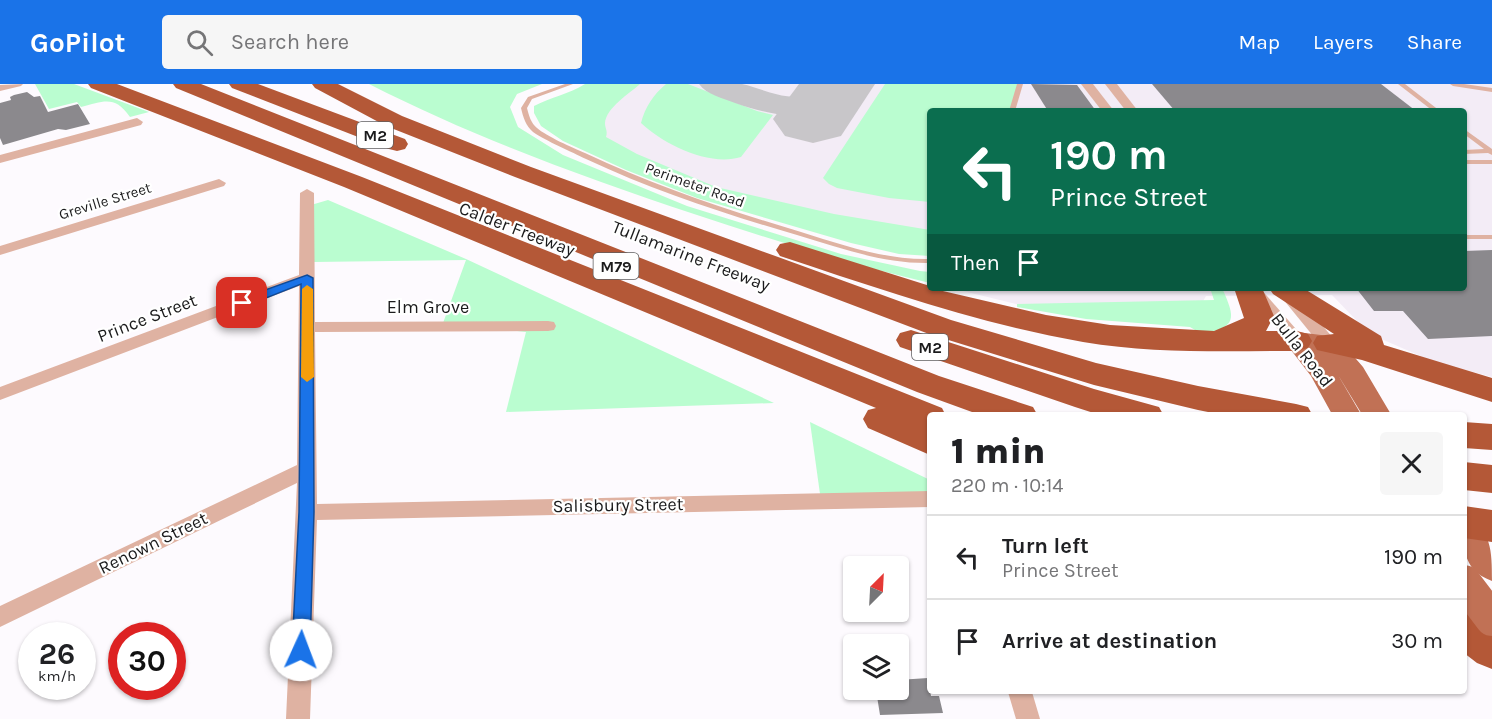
<!DOCTYPE html>
<meta charset="utf-8">
<style>
body{margin:0;font-family:Karla,sans-serif;background:#f6f6f6;color:#202124;height:100vh;display:flex;flex-direction:column;font-size:22px;white-space:nowrap}
*{box-sizing:border-box;margin:0}
p{font-size:20px;color:#757577}
.icon{flex:none;width:33px;height:33px;fill:none;stroke:currentColor;stroke-width:2;stroke-linecap:round;stroke-linejoin:round}
.map{position:relative;flex:1;overflow:hidden}
.sheet{position:absolute;left:927px;top:328px;width:540px;height:282px;display:flex;flex-direction:column;background:#fff;border-radius:6px;box-shadow:0 2px 4px #0004}
.sheet>*{flex:none}
.guide{position:absolute;left:927px;top:24px;width:540px;height:183px;border-radius:6px;box-shadow:0 2px 4px #0004;background:#0b6e4f;color:#fff;overflow:hidden}
.needle{width:39px;rotate:24deg}
.controls{position:absolute;left:843px;top:472px;display:grid;gap:12px}
.controls a{display:grid;place-items:center;width:66px;height:66px;border-radius:6px;background:#fff;box-shadow:0 2px 4px #0004;font-size:30px}
.speed{position:absolute;left:18px;top:538px;display:flex;gap:12px;font-size:30px;font-weight:700;text-align:center}
.speed>*{display:grid;place-content:center;width:78px;height:78px;border-radius:50%;background:#fff;box-shadow:0 2px 4px #0004;line-height:1}
.speed small{font-size:15px;font-weight:400}
.speed .limit{border:9px solid #d22;background:#fff;color:#111}
.pin{position:absolute;display:grid;place-items:center;width:51px;height:51px;color:#fff;margin:-26px;border-radius:12px;box-shadow:0 3px 9px #0006}
.me{position:absolute;width:66px;margin:-33px;rotate:2deg;stroke-linejoin:round;filter:drop-shadow(0 0 4px #0008)}
.turn{display:flex;align-items:center;gap:21px;height:126px;padding:0 24px;font-size:27px}
.turn .icon{width:78px;height:78px;stroke-width:2.5}
.turn b{display:block;font-size:42px;line-height:51px}
.then{display:flex;align-items:center;height:57px;padding:0 24px;background:#0003;gap:12px;font-size:22px}
.round{display:grid;place-items:center;flex:none;width:63px;height:63px;border-radius:6px;background:#f6f6f6}
.headline{display:flex;align-items:center;justify-content:space-between;height:102px;padding:0 24px}
h1{font-size:36px;font-weight:800;line-height:45px}
ul{padding:0;list-style:none}
li{display:flex;align-items:center;gap:18px;height:84px;padding:0 24px;border-top:2px solid #e0e0e0}
li div{flex:1}
li b{display:block;font-size:22px}
li em{font-style:normal}
header{display:flex;align-items:center;gap:36px;box-sizing:border-box;height:84px;padding:0 30px;background:#1a73e8;color:#fff}
header strong{font-size:28px}
nav{display:flex;gap:33px;margin-inline-start:auto;font-size:21px}
.search{width:420px;height:54px;background:#f6f6f6;display:flex;align-items:center;gap:15px;box-sizing:border-box;padding:0 21px;border-radius:6px;color:#757577;font-size:22px}
.map>svg:first-child{display:block}
</style>
<header>
<strong>GoPilot</strong>
<div class="search"><svg class="icon" aria-label="search" viewBox="0 0 24 24"><circle cx="10" cy="10" r="6"/><path d="M15 15l6 6"/></svg>Search here</div>
<nav><a>Map</a><a>Layers</a><a>Share</a></nav>
</header>
<div class="map">
<svg width="1492" height="635" viewBox="0 0 1492 635">
<rect width="100%" height="100%" fill="#fdfafe"/>
<!-- built -->
<polygon fill="#f3ecf6" points="593,0 1492,0 1492,293 1432,277 1379,254 1357,237 1332,211 1206,212 1190,240 1024,222 955,205 1464,204 1464,27 930,27 930,170 900,169 570,54"/>
<!-- green -->
<g fill="#bafdd0">
<path d="M35,0H74L149,28L130,33C115,11 104,17 81,23L77,18L49,25Z"/>
<path d="M369,0H542L517,10L510,23L518,43L563,71L687,122L841,170L920,187L930,188V199C850,180 772,156 694,130C583,93 473,53 369,0Z"/>
<path d="M585,0H640C630,9 606,24 605,39C605,45 608,46 606,53L637,70L716,103L834,130L930,146V172L899,170L851,159L697,114L626,86L563,57L541,42L534,29V22C551,13 569,10 585,0Z"/>
<path d="M666,0H688L757,27L773,31L741,73C709,83 663,60 641,39C645,23 654,10 666,0Z"/>
<polygon points="885,0 1022,0 1013,27 930,27 930,118 889,114 837,104 829,100 823,94"/>
<polygon points="328,116 466,175 774,319 506,328 526,248 443,239 466,176 314,178 311,121"/>
<path d="M1210,204H1222C1236,235 1237,243 1202,250L1190,243L1086,235L1017,223V220L1214,216Z"/>
<polygon points="810,338 930,396 930,408 820,410"/>
</g>
<g fill="none" stroke-linecap="round" stroke-linejoin="round">
<!-- taxiway -->
<path fill="#c8c6c9" fill-rule="evenodd" d="M699,0C712,0 729,0 742,0C769,6 798,25 822,0H853C823,43 779,34 735,19C723,14 707,11 699,0Z"/>
<!-- runway -->
<polygon fill="#c8c6c9" fill-rule="evenodd" points="799,0 875,0 841,52 813,59 785,52 773,35"/>
</g>
<!-- building -->
<g fill="#8b898d">
<polygon points="1031,0 1077,1 1096,27 1048,27"/>
<polygon points="1152,0 1381,0 1416,27 1175,27"/>
<polygon points="27,8 34,13 40,12 48,28 78,20 90,40 66,46 58,45 3,61 0,54 0,19 11,16 10,13 14,11"/>
<polygon points="1492,166 1492,252 1428,255 1403,227 1374,227 1356,204 1464,204 1464,167"/>
<polygon points="928,594 931,612 939,612 943,629 880,631 876,606 898,606 898,596"/>
</g>
<g fill="none" stroke-linecap="round" stroke-linejoin="round">
<!-- lane -->
<g fill="#dfb2a2" fill-rule="evenodd">
<path d="M565,0H573L532,15L527,24C529,32 531,39 537,44C546,52 573,64 585,69C655,102 727,126 801,148C843,161 885,176 930,175V179C884,180 840,164 797,151C725,130 654,107 586,75C572,68 546,57 533,48C526,42 523,33 521,24L528,13Z"/>
<polygon points="1017,0 1023,0 1015,27 1009,27"/>
<polygon points="1398,0 1405,0 1440,27 1433,27"/>
<polygon points="1450,0 1464,0 1492,4 1492,8 1453,2"/>
<polygon points="1464,45 1492,65 1492,71 1488,69 1464,70 1464,66 1484,65 1464,50"/>
<rect x="1464" y="76" width="28" height="4"/>
<rect x="1464" y="151" width="28" height="4"/>
</g>
<!-- street -->
<g fill="#dfb2a2" fill-rule="evenodd">
<polygon points="23,0 21,2 0,7 0,1"/>
<polygon points="1081,0 1093,0 1114,27 1102,27"/>
<polygon points="1105,0 1117,0 1138,27 1126,27"/>
<polygon points="137,34 143,38 141,41 0,79 0,71"/>
<polygon points="219,95 226,99 224,102 0,171 0,162"/>
<polygon points="307,105 314,109 315,238 548,237 554,238 556,242 554,246 548,247 315,248 317,420 930,407 930,423 317,436 310,635 286,635 297,399 0,543 0,522 297,381 299,202 0,316 0,303 299,191 300,109"/>
<polygon points="1243,204 1260,204 1303,253 1305,257 1303,261 1291,261"/>
<polygon points="1274,204 1290,204 1334,255 1336,259 1334,263 1322,263"/>
<polygon points="1008,608 1032,608 1040,635 1016,635"/>
</g>
<!-- primary -->
<g fill="#c17155" fill-rule="evenodd">
<polygon points="1297,248 1337,253 1363,283 1392,332 1363,332 1338,291 1362,332 1333,332 1311,292 1284,257 1288,251"/>
<path d="M1464,432C1492,444 1492,468 1492,497C1460,485 1464,461 1464,432Z"/>
</g>
<!-- highway -->
<g fill="#b45837" fill-rule="evenodd">
<polygon points="88,0 117,0 362,93 942,324 946,332 930,332 930,371 868,344 863,335 868,326 876,324 344,103 91,4"/>
<polygon points="173,0 201,0 939,292 1033,323 1038,332 983,332 917,308 176,4"/>
<polygon points="229,0 258,0 405,55 408,60 405,65 397,67 389,65 232,4"/>
<polygon points="312,0 338,0 402,32 531,83 951,236 1096,279 1198,302 1296,320 1308,323 1313,332 1228,332 1198,326 1094,301 929,250 515,93 386,42 315,4"/>
<path d="M790,158L930,202V204L1046,231L1110,241L1214,247L1244,234L1234,204H1262L1274,232L1266,247H1297L1308,250L1312,257L1308,264L1297,267C1226,267 1154,270 1083,258C979,240 880,205 780,172L776,166L780,160Z"/>
<polygon points="1269,204 1303,204 1381,252 1384,261 1492,294 1492,318 1362,276 1317,266 1313,259 1317,252 1334,250 1273,210"/>
<polygon points="911,246 1094,305 1159,323 1164,332 1103,332 1075,323 900,263 896,256 900,249"/>
<polygon points="1464,338 1492,340 1492,366 1464,364"/>
<polygon points="1464,378 1492,381 1492,409 1464,406"/>
<polygon points="1464,422 1492,426 1492,458 1464,454"/>
<polygon points="1464,524 1479,530 1492,540 1492,585 1477,579 1464,569"/>
</g>
<!-- primary-bridge -->
<polyline stroke="#c17155" stroke-width="34" points="1464,498 1492,535"/>
</g>
<!-- route -->
<polygon fill="#1a73e8" stroke="#114b97" stroke-width="1.5" points="307,191 313,194 314,428 310,566 307,572 301,574 295,572 292,566 299,428 301,200 246,222 242,223 235,219 237,216"/>
<!-- slow -->
<polygon fill="#f59e0b" points="307,201 313,205 314,293 307,298 301,293 302,205"/>
<g text-anchor="middle" stroke-width="4.5" stroke-linejoin="round" paint-order="stroke">
<!-- far-street labels -->
<g font-size="15" fill="#1b1b1c" stroke="#fff">
<text transform="translate(695 101) rotate(20)" y="5">Perimeter Road</text>
<text transform="translate(105 117) rotate(-17)" y="5">Greville Street</text>
</g>
<!-- shield labels -->
<g fill="#fff" stroke="#5f5f60" stroke-width="1.5">
<rect x="357" y="38" width="36" height="26" rx="4.5"/>
<rect x="593.5" y="169" width="45" height="26" rx="4.5"/>
<rect x="912" y="250" width="36" height="26" rx="4.5"/>
</g>
<g font-size="16" font-weight="bold" fill="#1b1b1c">
<text x="375" y="57">M2</text>
<text x="616" y="188">M79</text>
<text x="930" y="269">M2</text>
</g>
<!-- street labels -->
<g font-size="18" fill="#1b1b1c" stroke="#fff">
<text transform="translate(517 145) rotate(21)" y="6">Calder Freeway</text>
<text transform="translate(691 172) rotate(21)" y="6">Tullamarine Freeway</text>
<text x="428" y="229">Elm Grove</text>
<text transform="translate(147 234) rotate(-21)" y="6">Prince Street</text>
<text transform="translate(1302 266) rotate(52)" y="6">Bulla Road</text>
<text transform="translate(618 421) rotate(-1)" y="6">Salisbury Street</text>
<text transform="translate(153 459) rotate(-26)" y="6">Renown Street</text>
</g>
</g>
</svg>
<div class="controls">
<a><svg class="needle" viewBox="-14 -14 28 28"><path d="M0-13l5 13h-10z" fill="#e53935"/><path d="M0 13l5-13h-10z" fill="#757577"/></svg></a>
<a><svg class="icon" aria-label="layers" viewBox="0 0 24 24"><path d="M12 4l9 5-9 5-9-5zM3 14l9 5 9-5"/></svg></a>
</div>
<div class="speed"><div>26<small>km/h</small></div><div class="limit">30</div></div>
<div class="pin" style="left:242px;top:219px;background:#d93025"><svg class="icon" aria-label="arrive" viewBox="0 0 24 24"><path d="M6 21V4h12l-3 4 3 4H6"/></svg></div>
<svg class="me" style="left:301px;top:566px" viewBox="-20 -20 40 40"><circle r="19" fill="#fff"/><path d="M0-13L10 11 0 6-10 11z" fill="#1a73e8"/></svg>
<div class="guide">
<div class="turn"><svg class="icon" aria-label="left" viewBox="0 0 24 24"><path d="M17 20v-9H6M10 6l-5 5 5 5"/></svg><div><b>190 m</b>Prince Street</div></div>
<div class="then">Then<svg class="icon" aria-label="arrive" viewBox="0 0 24 24"><path d="M6 21V4h12l-3 4 3 4H6"/></svg></div>
</div>
<section class="sheet">
<div class="headline"><div><h1>1 min</h1><p>220 m · 10:14</p></div><a class="round"><svg class="icon" aria-label="close" viewBox="0 0 24 24"><path d="M6 6l12 12M18 6L6 18"/></svg></a></div>
<ul>
<li><svg class="icon" aria-label="left" viewBox="0 0 24 24"><path d="M17 20v-9H6M10 6l-5 5 5 5"/></svg><div><b>Turn left</b><p>Prince Street</p></div><em>190 m</em></li>
<li><svg class="icon" aria-label="arrive" viewBox="0 0 24 24"><path d="M6 21V4h12l-3 4 3 4H6"/></svg><div><b>Arrive at destination</b></div><em>30 m</em></li>
</ul>
</section>
</div>
